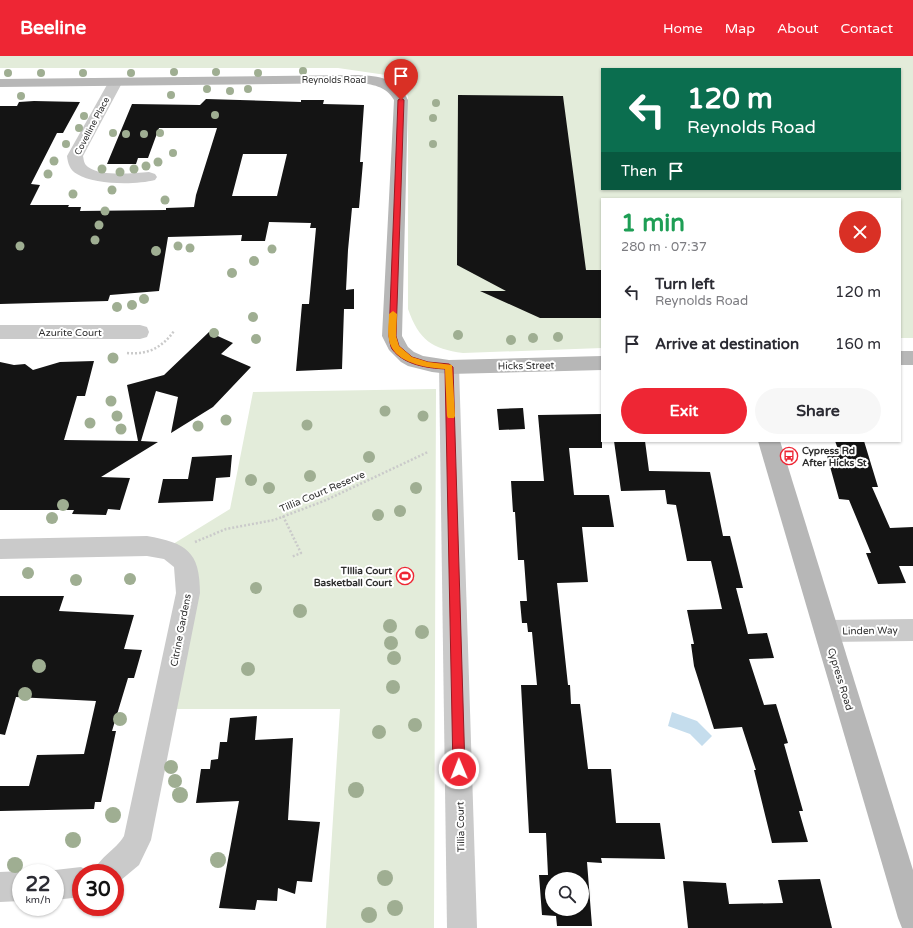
<!DOCTYPE html>
<meta charset="utf-8">
<style>
body{margin:0;font-family:"Varela Round",sans-serif;background:#f7f7f7;color:#2b2b33;height:100vh;display:flex;flex-direction:column;font-size:15px;white-space:nowrap}
*{box-sizing:border-box;margin:0}
p{font-size:13px;color:#7c7c81}
.icon{flex:none;width:22px;height:22px;fill:none;stroke:currentColor;stroke-width:2;stroke-linecap:round;stroke-linejoin:round}
.map{position:relative;flex:1;overflow:hidden}
.details{position:absolute;left:601px;top:142px;width:300px;height:244px;display:flex;flex-direction:column;background:#fff;border-radius:0px;box-shadow:0 1px 3px #0004}
.details>*{flex:none}
.guide{position:absolute;left:601px;top:12px;width:300px;height:122px;border-radius:0px;box-shadow:0 1px 3px #0004;background:#0b6e4f;color:#fff;overflow:hidden}
.controls{position:absolute;left:545px;top:816px;display:grid;gap:8px}
.controls a{display:grid;place-items:center;width:44px;height:44px;border-radius:50%;background:#fff;box-shadow:0 1px 3px #0004;font-size:20px}
.speed{position:absolute;left:12px;top:808px;display:flex;gap:8px;font-size:20px;font-weight:700;text-align:center}
.speed>*{display:grid;place-content:center;width:52px;height:52px;border-radius:50%;background:#fff;box-shadow:0 1px 3px #0004;line-height:1}
.speed small{font-size:10px;font-weight:400}
.speed .limit{border:6px solid #d22;background:#fff;color:#111}
.pin{position:absolute;display:grid;place-items:center;width:34px;height:34px;color:#fff;margin:-41px -17px;border-radius:50% 50% 50% 0;rotate:-45deg;box-shadow:0 0 4px #0007}
.pin .icon{rotate:45deg}
.me{position:absolute;width:44px;margin:-22px;rotate:359deg;stroke-linejoin:round;filter:drop-shadow(0 0 3px #0008)}
.turn{display:flex;align-items:center;gap:14px;height:84px;padding:0 20px;font-size:18px}
.turn .icon{width:52px;height:52px;stroke-width:2.5}
.turn b{display:block;font-size:28px;line-height:34px}
.then{display:flex;align-items:center;height:38px;padding:0 20px;background:#0003;gap:8px;font-size:15px}
.round{display:grid;place-items:center;flex:none;width:42px;height:42px;border-radius:21px;background:#f7f7f7}
.head{display:flex;align-items:center;justify-content:space-between;height:68px;padding:0 20px}
h1{font-size:24px;font-weight:700;line-height:30px;color:#1e9e55}
.button{display:flex;gap:8px;margin-top:auto;padding:8px 20px}
.button a{flex:1;height:46px;border-radius:24px;background:#ee2634;color:#fff;font-size:16px;font-weight:700;line-height:46px;text-align:center}
.button a+a{background:#f7f7f7;color:#2b2b33}
ul{padding:0;list-style:none}
li{display:flex;align-items:center;gap:12px;height:52px;padding:0 20px}
li div{flex:1}
li b{display:block;font-size:15px}
li em{font-style:normal}
header{display:flex;align-items:center;gap:24px;box-sizing:border-box;height:56px;padding:0 20px;background:#ee2634;color:#fff}
header strong{font-size:19px}
nav{display:flex;gap:22px;margin-inline-start:auto;font-size:14px}
.map>svg:first-child{display:block}
</style>
<header>
<strong>Beeline</strong>
<nav><a>Home</a><a>Map</a><a>About</a><a>Contact</a></nav>
</header>
<div class="map">
<svg width="913" height="872" viewBox="0 0 913 872">
<rect width="100%" height="100%" fill="#fff"/>
<!-- green -->
<g fill="#e3ecda" fill-rule="evenodd">
<path d="M0,0H913V282H900V143H602V292L463,297C432,293 419,284 408,253V40C402,30 396,25 386,19L338,12H0ZM602,13H900V133H602Z"/>
<polygon points="436,333 434,872 326,872 340,653 164,653 188,537 165,493 230,453 253,336"/>
</g>
<!-- water -->
<polygon fill="#c5dded" points="672,656 697,665 712,680 702,690 690,678 668,670"/>
<!-- building -->
<g fill="#141414" fill-rule="evenodd">
<polygon points="458,39 563,40 586,214 602,214 602,262 540,262 480,235 506,235 457,209"/>
<path d="M206,43L301,46V44H324L323,48L364,49L360,106H363L359,152H352L348,194L346,234L354,233V253H344L342,313L296,315L302,248H309L316,172H310L311,167L269,166L265,185H241L242,179L168,181L159,235L110,239L108,245L0,248V50H17L19,46L34,45L80,46L63,77H57L31,128L40,129L30,149H69L68,151H81L80,155L166,154V152L194,151L196,139L217,72H159L148,102H138L136,108H107L132,48L200,49ZM243,98H287L277,140H232Z"/>
<polygon points="209,276 233,287 221,298 251,311 213,351 171,377 178,341 156,335 141,385 158,386 101,421 130,422 120,454 108,453 106,459 72,458 74,454 0,454 0,306 14,309 25,308 33,314 60,306 94,305 85,340 77,340 64,384 138,385 127,329 164,319"/>
<polygon points="523,352 525,373 499,374 497,353"/>
<path d="M602,358V392H569L574,439H609L614,471H582L588,526L557,527L568,629H570L571,648H580L588,713H611L616,767H660L665,803L601,802L602,807L587,806L592,870H557L556,860L542,859L539,819H548L546,777H529L521,629H537L532,576H528L527,567H522L520,545H527L524,504H518L515,456H513L511,425H544L538,359ZM552,823H582V853H552Z"/>
<polygon points="614,385 645,385 649,415 710,416 723,480 730,480 743,532 736,532 748,578 767,577 774,602 749,603 764,649 776,648 788,687 784,688 803,755 799,755 808,786 772,787 754,714 756,714 742,671 714,673 694,610 691,588 694,588 687,554 722,553 711,505 687,505 676,449 667,448 665,434 621,435"/>
<polygon points="835,385 864,385 878,431 872,431 890,472 913,471 913,510 899,510 906,527 878,528 866,497 871,497 849,444 839,443 826,396 839,396"/>
<polygon points="232,399 230,421 216,422 213,445 158,447 163,423 188,423 192,401"/>
<polygon points="0,540 64,540 59,555 134,559 124,593 142,594 134,622 128,622 112,675 116,675 101,746 95,746 94,753 0,755 0,730 29,730 37,699 84,698 96,645 16,641 5,679 0,678"/>
<polygon points="257,660 255,684 293,682 288,764 320,766 312,826 297,825 295,838 278,832 277,845 257,844 255,854 219,852 239,745 196,747 201,713 210,713 211,704 218,703 220,686 227,686 230,662"/>
<polygon points="820,823 832,872 688,872 683,825 726,827 729,848 783,847 778,824"/>
</g>
<g fill="none" stroke-linecap="round" stroke-linejoin="round">
<!-- path -->
<g stroke="#cacaca" stroke-width="2.5" stroke-dasharray="2 2" stroke-linecap="butt">
<path d="M127,297C147,299 162,292 174,275"/>
<polyline points="283,460 301,497 291,501"/>
<polyline points="195,486 226,473 274,464 324,445 428,396"/>
</g>
<!-- street -->
<g fill="#cacaca" fill-rule="evenodd">
<path d="M115,23L120,24L122,27L83,100C84,105 84,108 88,111C102,121 133,117 149,116L155,118L157,121L155,124C136,129 94,129 77,118C70,114 68,108 67,100L108,27L110,24Z"/>
<polygon points="0,269 140,269 147,271 149,276 147,281 140,283 0,283"/>
<polygon points="449,304 456,306 459,311 477,872 447,872 439,311 442,306"/>
<path d="M147,480C186,487 200,495 200,537L151,784L139,809L115,829V817H93C100,800 115,795 124,780L176,537L174,511L164,503L147,500L0,503V483Z"/>
<polygon points="913,563 913,585 826,586 817,583 814,575 817,567 826,564"/>
<polygon points="81,811 92,817 81,817 81,841 55,844 55,817 48,817 55,814"/>
<polygon points="21,815 25,817 21,817 21,845 0,846 0,816"/>
</g>
<!-- secondary -->
<g fill="#b7b7b7" fill-rule="evenodd">
<path d="M357,19C380,20 397,22 408,44L402,280L408,291L414,296L423,300L449,304L602,300V314L449,318L432,316L408,310L401,306L389,294L382,280L394,44C386,30 372,28 357,27L0,31V23Z"/>
<rect x="900" y="295" width="13" height="14"/>
<polygon points="758,385 780,385 913,814 913,872 902,872 898,862"/>
</g>
</g>
<!-- trees -->
<g fill="#9fae92">
<circle cx="303" cy="15" r="4"/>
<circle cx="174" cy="16" r="4"/>
<circle cx="216" cy="16" r="4"/>
<circle cx="8" cy="17" r="4"/>
<circle cx="41" cy="17" r="4"/>
<circle cx="83" cy="17" r="4"/>
<circle cx="131" cy="17" r="4"/>
<circle cx="258" cy="17" r="4"/>
<circle cx="207" cy="33" r="4"/>
<circle cx="248" cy="33" r="4"/>
<circle cx="230" cy="35" r="4"/>
<circle cx="171" cy="39" r="4"/>
<circle cx="21" cy="40" r="4"/>
<circle cx="436" cy="47" r="4"/>
<circle cx="215" cy="59" r="4"/>
<circle cx="84" cy="60" r="4"/>
<circle cx="433" cy="62" r="4"/>
<circle cx="79" cy="72" r="4"/>
<circle cx="113" cy="77" r="4"/>
<circle cx="160" cy="77" r="4"/>
<circle cx="126" cy="78" r="4"/>
<circle cx="144" cy="78" r="4"/>
<circle cx="66" cy="88" r="4"/>
<circle cx="433" cy="88" r="4"/>
<circle cx="173" cy="97" r="4"/>
<circle cx="54" cy="105" r="4.5"/>
<circle cx="158" cy="106" r="4.5"/>
<circle cx="146" cy="110" r="4.5"/>
<circle cx="102" cy="113" r="4.5"/>
<circle cx="134" cy="113" r="4.5"/>
<circle cx="120" cy="116" r="4.5"/>
<circle cx="48" cy="118" r="4.5"/>
<circle cx="112" cy="134" r="4.5"/>
<circle cx="73" cy="138" r="4.5"/>
<circle cx="165" cy="144" r="4.5"/>
<circle cx="105" cy="155" r="4.5"/>
<circle cx="99" cy="169" r="4.5"/>
<circle cx="95" cy="184" r="4.5"/>
<circle cx="20" cy="190" r="4.5"/>
<circle cx="178" cy="190" r="4.5"/>
<circle cx="190" cy="192" r="4.5"/>
<circle cx="272" cy="193" r="4.5"/>
<circle cx="156" cy="195" r="5"/>
<circle cx="254" cy="205" r="5"/>
<circle cx="232" cy="217" r="5"/>
<circle cx="144" cy="243" r="5"/>
<circle cx="132" cy="249" r="5"/>
<circle cx="117" cy="251" r="5"/>
<circle cx="253" cy="261" r="5"/>
<circle cx="214" cy="277" r="5"/>
<circle cx="458" cy="279" r="5"/>
<circle cx="558" cy="281" r="5"/>
<circle cx="533" cy="282" r="5"/>
<circle cx="256" cy="283" r="5"/>
<circle cx="511" cy="284" r="5"/>
<circle cx="113" cy="302" r="5.5"/>
<circle cx="111" cy="345" r="5.5"/>
<circle cx="385" cy="355" r="5.5"/>
<circle cx="117" cy="360" r="5.5"/>
<circle cx="423" cy="360" r="5.5"/>
<circle cx="226" cy="364" r="5.5"/>
<circle cx="90" cy="367" r="5.5"/>
<circle cx="307" cy="369" r="5.5"/>
<circle cx="198" cy="370" r="5.5"/>
<circle cx="121" cy="373" r="5.5"/>
<circle cx="369" cy="401" r="6"/>
<circle cx="310" cy="420" r="6"/>
<circle cx="251" cy="424" r="6"/>
<circle cx="269" cy="432" r="6"/>
<circle cx="416" cy="432" r="6"/>
<circle cx="63" cy="449" r="6"/>
<circle cx="400" cy="455" r="6"/>
<circle cx="378" cy="459" r="6"/>
<circle cx="52" cy="462" r="6"/>
<circle cx="28" cy="517" r="6"/>
<circle cx="130" cy="523" r="6"/>
<circle cx="76" cy="524" r="6"/>
<circle cx="256" cy="532" r="6"/>
<circle cx="300" cy="555" r="7"/>
<circle cx="390" cy="570" r="7"/>
<circle cx="422" cy="576" r="7"/>
<circle cx="391" cy="587" r="7"/>
<circle cx="394" cy="602" r="7"/>
<circle cx="39" cy="610" r="7"/>
<circle cx="248" cy="613" r="7"/>
<circle cx="393" cy="631" r="7"/>
<circle cx="25" cy="638" r="7"/>
<circle cx="120" cy="663" r="7"/>
<circle cx="415" cy="669" r="7"/>
<circle cx="379" cy="676" r="7"/>
<circle cx="171" cy="711" r="7"/>
<circle cx="175" cy="725" r="7"/>
<circle cx="356" cy="734" r="8"/>
<circle cx="180" cy="739" r="8"/>
<circle cx="113" cy="759" r="8"/>
<circle cx="73" cy="784" r="8"/>
<circle cx="218" cy="804" r="8"/>
<circle cx="15" cy="809" r="8"/>
<circle cx="385" cy="822" r="8"/>
<circle cx="395" cy="852" r="8"/>
<circle cx="369" cy="859" r="8"/>
</g>
<!-- route -->
<path fill="#ee2634" stroke="#9b1922" d="M401,42L404,44L396,280L399,290L412,301L428,306L449,308L453,311L465,713L463,717L459,719L455,717L453,713L445,313C427,312 404,309 392,293C390,290 390,284 389,280L398,44Z"/>
<!-- slow -->
<path fill="#f59e0b" d="M393,255L397,258L396,280L399,290L412,301L428,306L452,309L455,360L454,362H448L447,360L445,313C429,312 401,308 392,292C386,282 389,268 389,258Z"/>
<!-- icons -->
<defs>
<symbol id="bus-ring" viewBox="-11 -11 22 22"><circle r="9.5" fill="#fff" stroke="#ee2634" stroke-width="1.5"/><path d="M-5-6H5V4H4V6H2V4H-2V6H-4V4H-5ZM-3.5-4V0h7V-4ZM-3.5 1.2v1.5H-2V1.2ZM2 1.2v1.5H3.5V1.2Z" fill="#ee2634"/></symbol>
<symbol id="stadium-ring" viewBox="-11 -11 22 22"><circle r="9.5" fill="#fff" stroke="#ee2634" stroke-width="1.5"/><path d="M0-5a6.5 5 0 1 0 0 10a6.5 5 0 1 0 0-10ZM-3.5-1.8h7v3.6h-7Z" fill="#ee2634"/></symbol>
</defs>
<g fill-rule="evenodd">
<use href="#bus-ring" x="779" y="390" width="20" height="20"/>
<use href="#stadium-ring" x="395" y="510" width="20" height="20"/>
</g>
<g text-anchor="middle" stroke-width="4" stroke-linejoin="round" paint-order="stroke">
<!-- far-street labels -->
<g font-size="9" fill="#2d2d2d" stroke="#fff">
<text x="334" y="27">Reynolds Road</text>
<text transform="translate(92 70) rotate(-62)" y="3">Covelline Place</text>
</g>
<!-- street labels -->
<g font-size="10" fill="#2d2d2d" stroke="#fff">
<text x="70" y="280">Azurite Court</text>
<text transform="translate(526 309) rotate(-1)" y="4">Hicks Street</text>
<text transform="translate(322 435) rotate(-23)" y="4">Tillia Court Reserve</text>
<text transform="translate(180 574) rotate(-79)" y="4">Citrine Gardens</text>
<text transform="translate(870 574) rotate(-1)" y="4">Linden Way</text>
<text transform="translate(841 623) rotate(73)" y="4">Cypress Road</text>
<text transform="translate(460 771) rotate(-91)" y="4">Tillia Court</text>
</g>
<!-- poi labels -->
<g font-size="10" font-weight="bold" fill="#2d2d2d" stroke="#fff" text-anchor="start">
<text x="802" y="398">Cypress Rd<tspan x="802" dy="12">After Hicks St</tspan></text>
<text x="392" y="518" text-anchor="end">TIllia Court<tspan x="392" dy="12">Basketball Court</tspan></text>
</g>
</g>
</svg>
<div class="controls">
<a><svg class="icon" aria-label="search" viewBox="0 0 24 24"><circle cx="10" cy="10" r="6"/><path d="M15 15l6 6"/></svg></a>
</div>
<div class="speed"><div>22<small>km/h</small></div><div class="limit">30</div></div>
<div class="pin" style="left:401px;top:44px;background:#d93025"><svg class="icon" aria-label="arrive" viewBox="0 0 24 24"><path d="M6 21V4h12l-3 4 3 4H6"/></svg></div>
<svg class="me" style="left:459px;top:713px" viewBox="-20 -20 40 40"><circle r="17" fill="#ee2634" stroke="#fff" stroke-width="3"/><path d="M0-11L8 9 0 5-8 9z" fill="#fff"/></svg>
<div class="guide">
<div class="turn"><svg class="icon" aria-label="left" viewBox="0 0 24 24"><path d="M17 20v-9H6M10 6l-5 5 5 5"/></svg><div><b>120 m</b>Reynolds Road</div></div>
<div class="then">Then<svg class="icon" aria-label="arrive" viewBox="0 0 24 24"><path d="M6 21V4h12l-3 4 3 4H6"/></svg></div>
</div>
<section class="details">
<div class="head"><div><h1>1 min</h1><p>280 m · 07:37</p></div><a class="round" style="background:#d93025;color:#fff"><svg class="icon" aria-label="close" viewBox="0 0 24 24"><path d="M6 6l12 12M18 6L6 18"/></svg></a></div>
<ul>
<li><svg class="icon" aria-label="left" viewBox="0 0 24 24"><path d="M17 20v-9H6M10 6l-5 5 5 5"/></svg><div><b>Turn left</b><p>Reynolds Road</p></div><em>120 m</em></li>
<li><svg class="icon" aria-label="arrive" viewBox="0 0 24 24"><path d="M6 21V4h12l-3 4 3 4H6"/></svg><div><b>Arrive at destination</b></div><em>160 m</em></li>
</ul>
<div class="button"><a>Exit</a><a>Share</a></div>
</section>
</div>
